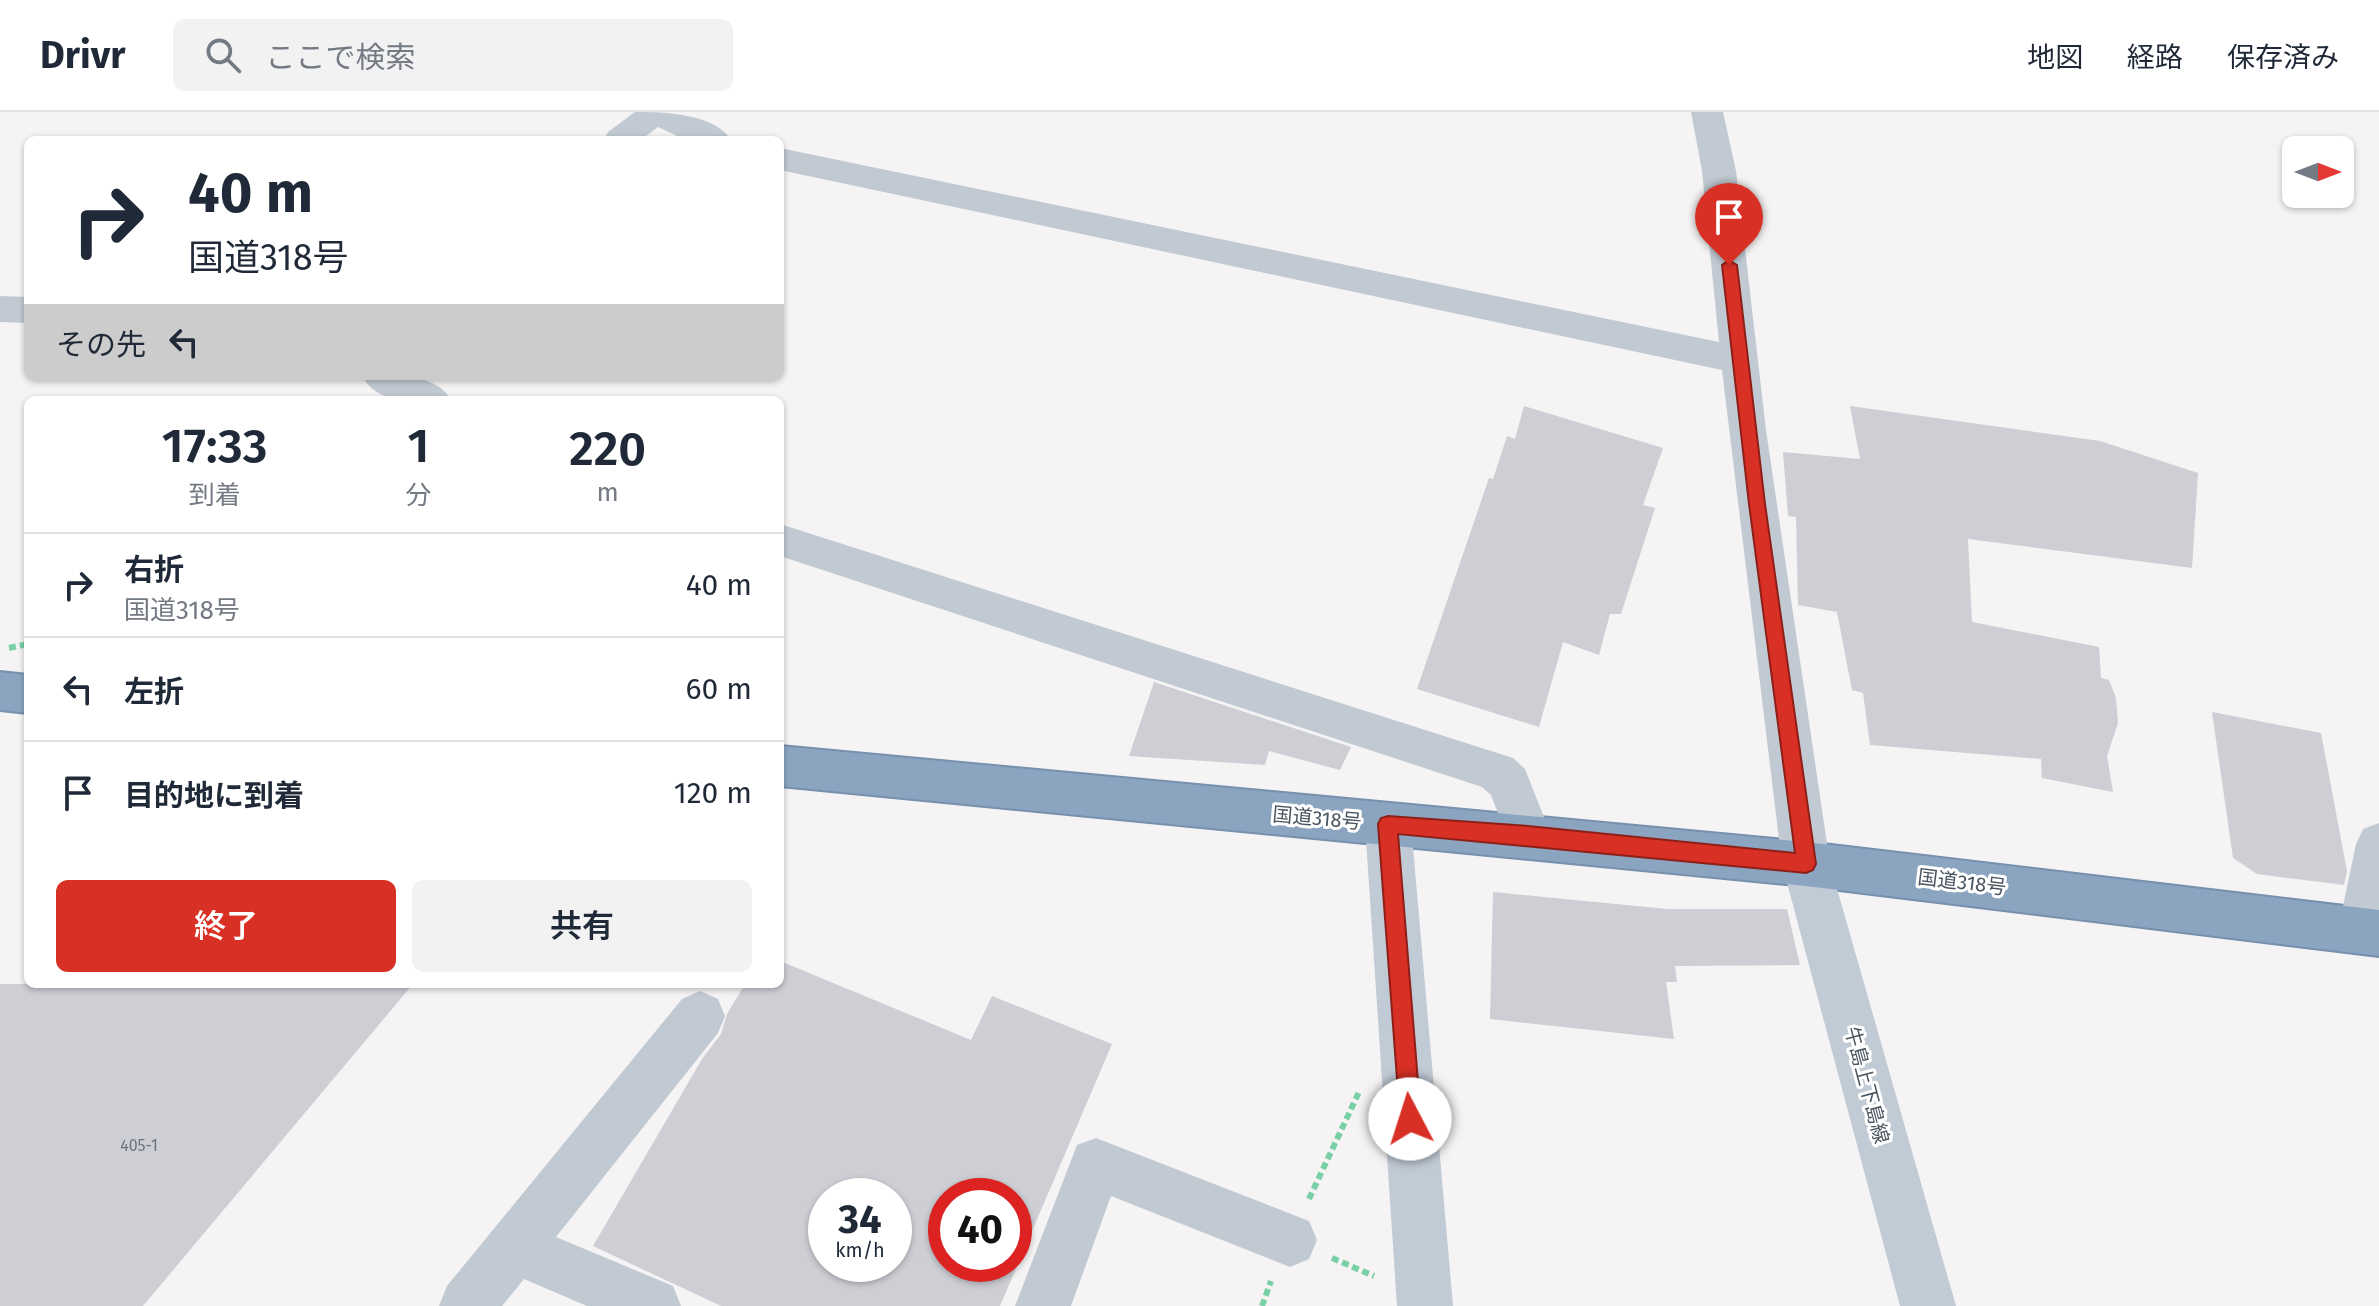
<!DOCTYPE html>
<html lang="ja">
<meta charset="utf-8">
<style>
body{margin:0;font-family:"Fira Sans","Noto Sans JP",sans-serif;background:#f2f2f3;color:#1f2937;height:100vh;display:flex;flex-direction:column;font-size:30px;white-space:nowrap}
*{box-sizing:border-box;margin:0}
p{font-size:26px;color:#747a83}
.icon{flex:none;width:44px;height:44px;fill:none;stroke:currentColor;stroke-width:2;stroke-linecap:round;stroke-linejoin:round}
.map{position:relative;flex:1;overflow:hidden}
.sheet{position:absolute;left:24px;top:284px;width:760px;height:592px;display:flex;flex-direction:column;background:#fff;border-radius:12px;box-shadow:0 2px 6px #0004}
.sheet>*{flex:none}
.guide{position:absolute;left:24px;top:24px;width:760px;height:244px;border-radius:12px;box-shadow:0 2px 6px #0004;background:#fff;color:#1f2937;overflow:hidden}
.needle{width:52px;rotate:90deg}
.buttons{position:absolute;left:2282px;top:24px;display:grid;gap:16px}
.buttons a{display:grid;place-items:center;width:72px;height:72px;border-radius:12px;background:#fff;box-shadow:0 2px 6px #0004;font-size:40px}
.speed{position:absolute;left:808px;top:1066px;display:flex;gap:16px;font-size:40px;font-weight:700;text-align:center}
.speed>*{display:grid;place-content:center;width:104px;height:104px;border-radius:50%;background:#fff;box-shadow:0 2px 6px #0004;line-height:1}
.speed small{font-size:20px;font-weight:400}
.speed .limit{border:12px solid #d22;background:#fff;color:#111}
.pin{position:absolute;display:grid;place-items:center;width:68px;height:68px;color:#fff;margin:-82px -34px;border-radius:50% 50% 50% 0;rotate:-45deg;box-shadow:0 0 8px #0007}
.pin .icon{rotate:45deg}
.me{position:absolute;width:88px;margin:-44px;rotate:355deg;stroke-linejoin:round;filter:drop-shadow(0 0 6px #0008)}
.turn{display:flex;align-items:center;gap:28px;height:168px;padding:0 32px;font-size:36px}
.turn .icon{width:104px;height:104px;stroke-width:2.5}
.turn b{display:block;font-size:56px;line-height:68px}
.then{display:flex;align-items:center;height:76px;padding:0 32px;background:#0003;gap:16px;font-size:30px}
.eta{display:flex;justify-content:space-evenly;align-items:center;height:136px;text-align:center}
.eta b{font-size:48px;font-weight:600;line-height:56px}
.button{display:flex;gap:16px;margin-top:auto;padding:16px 32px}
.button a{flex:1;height:92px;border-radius:12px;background:#d93025;color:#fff;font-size:32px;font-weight:600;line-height:92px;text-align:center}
.button a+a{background:#f2f2f3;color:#1f2937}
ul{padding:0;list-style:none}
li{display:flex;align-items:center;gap:24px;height:104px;padding:0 32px;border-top:2px solid #e0e1e3}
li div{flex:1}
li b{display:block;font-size:30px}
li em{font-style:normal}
header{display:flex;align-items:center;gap:48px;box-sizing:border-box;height:112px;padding:0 40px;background:#fff;border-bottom:2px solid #e0e1e3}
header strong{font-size:38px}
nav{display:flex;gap:44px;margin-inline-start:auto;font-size:28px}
.search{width:560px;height:72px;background:#f2f2f3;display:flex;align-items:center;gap:20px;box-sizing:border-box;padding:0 28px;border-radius:12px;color:#747a83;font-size:30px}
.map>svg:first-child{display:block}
</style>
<header>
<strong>Drivr</strong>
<div class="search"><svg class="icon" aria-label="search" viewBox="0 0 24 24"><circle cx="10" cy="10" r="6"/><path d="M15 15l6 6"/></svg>ここで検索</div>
<nav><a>地図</a><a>経路</a><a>保存済み</a></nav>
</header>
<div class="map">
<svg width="2379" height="1194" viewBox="0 0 2379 1194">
<rect width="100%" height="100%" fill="#f5f3f3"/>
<!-- building -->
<g fill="#cdcfd5" fill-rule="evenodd">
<polygon points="1524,294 1663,336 1643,393 1655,396 1621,502 1610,502 1599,543 1563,530 1539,615 1417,577 1489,366 1493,367 1507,324 1515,327"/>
<polygon points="1850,294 2100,329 2198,361 2192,456 1968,427 1972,510 2099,535 2101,566 2109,568 2116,586 2118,611 2107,644 2113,680 2042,666 2041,647 1870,633 1863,581 1852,578 1837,500 1798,493 1796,405 1788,404 1783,340 1860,347"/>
<polygon points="1154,570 1351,635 1340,658 1269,639 1265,653 1129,644"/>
<polygon points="2212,600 2321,621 2347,759 2344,773 2257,762 2233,746"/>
<polygon points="1493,780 1667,797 1787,797 1800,853 1675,854 1677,870 1666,870 1674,927 1490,907"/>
<path d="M780,849L971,928L992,884L1112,932L1000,1194H721L593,1134L702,947L721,922L727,902L745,872H780ZM826,1084H894V1152H826ZM946,1084H1014V1152H946Z"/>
<polygon points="0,872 413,872 143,1194 0,1194"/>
</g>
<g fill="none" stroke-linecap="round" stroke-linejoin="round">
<defs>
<g id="highway">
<polygon points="0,560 28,563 28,601 0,598"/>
<polygon points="780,634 1806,730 2379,798 2379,844 1806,774 780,674"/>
</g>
</defs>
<!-- highway casing -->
<use href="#highway" stroke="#7690ad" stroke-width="4"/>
<!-- path -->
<g stroke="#7ad0a6" stroke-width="6" stroke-dasharray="7 4" stroke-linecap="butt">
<polyline points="9,536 28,532"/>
<polyline points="1309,1087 1359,980"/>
<polyline points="1332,1146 1374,1164"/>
<polyline points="1262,1194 1271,1169"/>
</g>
<!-- street -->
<g fill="#c1cad2" fill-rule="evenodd">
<path d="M635,0C664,0 714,1 731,28H686L658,15L641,28H604L608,20Z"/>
<polygon points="1691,0 1723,0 1736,59 1766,318 1830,752 1823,767 1806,774 1789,767 1782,752 1722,258 780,58 780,36 1719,230 1702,59"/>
<polygon points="0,184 28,185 28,211 0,210"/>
<path d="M362,264C391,264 435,259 451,288C420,288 380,296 362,264Z"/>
<polygon points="780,412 1513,646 1525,657 1551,723 1544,738 1528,744 1512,738 1491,683 1482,675 780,444"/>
<polygon points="2379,711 2379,834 2362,841 2345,834 2338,818 2356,732 2363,717"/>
<polygon points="700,879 718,887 725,904 718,921 556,1125 673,1174 681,1194 587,1194 524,1167 502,1194 439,1194 447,1174 682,887"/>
<polygon points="1096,1026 1309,1109 1317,1128 1309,1147 1290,1155 1111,1084 1071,1194 1015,1194 1077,1033"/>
</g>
<!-- secondary -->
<g fill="#c1cbd6" fill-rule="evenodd">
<polygon points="1388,691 1404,697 1411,712 1453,1194 1397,1194 1365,712 1372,697"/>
<polygon points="1806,730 1823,737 1830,752 1956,1194 1900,1194 1782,752 1789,737"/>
</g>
<!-- highway -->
<use href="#highway" fill="#8ba5c1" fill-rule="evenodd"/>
</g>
<!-- route -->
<polygon fill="#d93025" stroke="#8d1f18" stroke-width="2" points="1729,148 1737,153 1765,392 1816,752 1813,758 1806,761 1398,722 1421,1007 1418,1015 1410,1018 1403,1015 1400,1007 1378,712 1381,706 1388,704 1528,714 1795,741 1749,392 1722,153"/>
<g text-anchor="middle" stroke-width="6" stroke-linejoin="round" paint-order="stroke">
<!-- number labels -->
<g font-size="16" fill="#6b747e">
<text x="139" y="1039">405-1</text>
</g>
<!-- street labels -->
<g font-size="20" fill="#4a5661" stroke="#fff">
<text transform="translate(1317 706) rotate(5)" y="7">国道318号</text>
<text transform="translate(1962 770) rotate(7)" y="7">国道318号</text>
<text transform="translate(1867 973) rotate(75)" y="7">牛島上下島線</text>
</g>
</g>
</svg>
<div class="buttons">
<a><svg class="needle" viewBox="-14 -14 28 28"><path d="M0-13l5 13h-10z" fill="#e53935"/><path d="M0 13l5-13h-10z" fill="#747a83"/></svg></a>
</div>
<div class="speed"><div>34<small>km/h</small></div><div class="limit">40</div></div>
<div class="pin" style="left:1729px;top:153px;background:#d93025"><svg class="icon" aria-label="arrive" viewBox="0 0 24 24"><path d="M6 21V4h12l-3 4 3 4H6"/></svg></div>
<svg class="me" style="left:1410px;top:1007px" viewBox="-20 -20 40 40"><circle r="19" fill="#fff"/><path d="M0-13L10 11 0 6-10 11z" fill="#d93025"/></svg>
<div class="guide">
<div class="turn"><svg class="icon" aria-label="right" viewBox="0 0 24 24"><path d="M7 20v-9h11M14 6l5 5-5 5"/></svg><div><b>40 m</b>国道318号</div></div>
<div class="then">その先<svg class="icon" aria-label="left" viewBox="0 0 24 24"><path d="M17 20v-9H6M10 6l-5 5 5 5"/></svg></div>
</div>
<section class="sheet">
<div class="eta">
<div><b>17:33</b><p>到着</p></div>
<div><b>1</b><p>分</p></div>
<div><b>220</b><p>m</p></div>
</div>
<ul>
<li><svg class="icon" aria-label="right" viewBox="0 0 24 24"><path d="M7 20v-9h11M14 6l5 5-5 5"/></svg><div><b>右折</b><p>国道318号</p></div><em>40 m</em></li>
<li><svg class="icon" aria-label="left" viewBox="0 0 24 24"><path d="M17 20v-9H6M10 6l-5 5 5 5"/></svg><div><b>左折</b></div><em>60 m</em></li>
<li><svg class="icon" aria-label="arrive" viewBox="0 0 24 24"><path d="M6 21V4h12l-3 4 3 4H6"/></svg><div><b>目的地に到着</b></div><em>120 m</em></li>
</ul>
<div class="button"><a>終了</a><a>共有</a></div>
</section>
</div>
